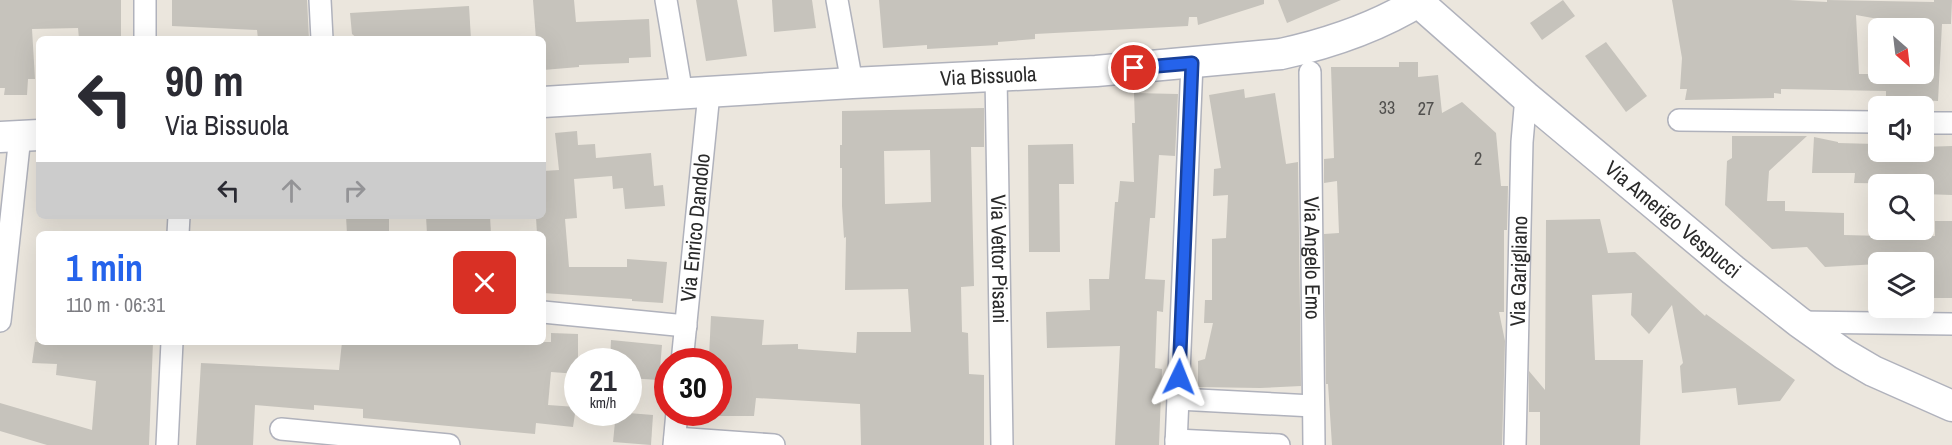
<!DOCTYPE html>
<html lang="it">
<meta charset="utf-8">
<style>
body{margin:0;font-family:"Archivo Narrow",sans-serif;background:#f2f2f3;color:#2b2b33;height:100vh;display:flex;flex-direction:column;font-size:22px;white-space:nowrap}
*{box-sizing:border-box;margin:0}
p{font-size:20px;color:#7c7c81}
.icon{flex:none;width:33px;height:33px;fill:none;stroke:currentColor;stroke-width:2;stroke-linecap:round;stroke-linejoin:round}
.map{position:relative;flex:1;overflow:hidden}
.sheet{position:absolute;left:36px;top:231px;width:510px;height:114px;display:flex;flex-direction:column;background:#fff;border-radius:9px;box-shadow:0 6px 24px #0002}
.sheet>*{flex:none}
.guide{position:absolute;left:36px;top:36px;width:510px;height:183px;border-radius:9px;box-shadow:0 6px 24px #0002;background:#fff;color:#2b2b33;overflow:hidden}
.needle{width:39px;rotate:152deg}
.tools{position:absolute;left:1868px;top:18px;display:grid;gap:12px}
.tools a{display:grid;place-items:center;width:66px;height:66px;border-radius:9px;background:#fff;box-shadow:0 6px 24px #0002;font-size:30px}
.speed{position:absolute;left:564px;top:348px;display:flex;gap:12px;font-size:30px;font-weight:700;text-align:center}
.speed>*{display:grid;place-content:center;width:78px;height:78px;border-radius:50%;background:#fff;box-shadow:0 6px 24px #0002;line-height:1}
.speed small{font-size:15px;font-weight:400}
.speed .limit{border:9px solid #d22;background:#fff;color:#111}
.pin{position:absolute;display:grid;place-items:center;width:51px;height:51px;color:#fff;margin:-26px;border:3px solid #fff;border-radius:50%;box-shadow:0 2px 6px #0007}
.me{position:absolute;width:66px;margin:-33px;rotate:2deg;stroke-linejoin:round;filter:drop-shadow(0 0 4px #0008)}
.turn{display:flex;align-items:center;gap:21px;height:126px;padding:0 30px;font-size:27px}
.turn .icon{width:78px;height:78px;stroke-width:2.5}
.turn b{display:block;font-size:42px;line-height:51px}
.lanes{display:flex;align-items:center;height:57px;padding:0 30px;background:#0003;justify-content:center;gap:30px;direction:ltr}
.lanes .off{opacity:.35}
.round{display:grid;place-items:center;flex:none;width:63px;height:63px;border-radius:9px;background:#f2f2f3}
.overview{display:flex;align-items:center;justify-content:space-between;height:102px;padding:0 30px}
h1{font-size:36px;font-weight:800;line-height:45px;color:#2563eb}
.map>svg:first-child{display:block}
</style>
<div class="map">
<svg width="1952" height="445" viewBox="0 0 1952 445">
<rect width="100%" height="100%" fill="#ebe6dd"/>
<!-- building -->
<g fill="#c6c3bc" fill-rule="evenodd">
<polygon points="0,0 121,0 121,39 79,39 78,28 32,29 35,79 28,79 27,95 4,95 5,88 0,88"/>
<polygon points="172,0 307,0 309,39 258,39 257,30 172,26"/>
<polygon points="533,0 574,0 576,22 649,19 651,57 629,58 629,63 579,65 579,67 543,70 543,39 536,39"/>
<polygon points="696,0 737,0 747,56 706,61"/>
<polygon points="772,0 812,0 816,28 774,32"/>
<polygon points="879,0 1264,0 1264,4 1198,25 1197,17 1189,17 1188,26 1035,34 1035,39 998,42 998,45 927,49 927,45 883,48"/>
<polygon points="1278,0 1341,0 1287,23"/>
<polygon points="1563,0 1575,16 1542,40 1530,23"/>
<path d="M1672,0H1789L1827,2V0L1934,2V0H1952L1951,24H1942L1938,101L1886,98V91L1781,89V94L1774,93V98L1685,100L1687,89H1680L1682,58ZM1856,15L1923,27V74H1859Z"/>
<polygon points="469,6 471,39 358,39 352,34 350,13"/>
<polygon points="1606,42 1647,96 1626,112 1585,56"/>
<polygon points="1399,62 1418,62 1418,77 1438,75 1442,113 1462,102 1496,133 1501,186 1508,186 1507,230 1504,230 1504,312 1499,312 1505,341 1502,445 1332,445 1328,384 1326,384 1324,234 1339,233 1337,181 1324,183 1324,159 1334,158 1331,67 1399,67"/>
<polygon points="1244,89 1245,98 1275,93 1286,164 1298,162 1301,386 1260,388 1198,387 1198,361 1205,359 1213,323 1204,323 1205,300 1212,300 1212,239 1226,238 1228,195 1213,196 1214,169 1221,168 1209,95"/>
<polygon points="1134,93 1178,94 1175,156 1159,155 1155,218 1150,218 1145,279 1165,280 1163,312 1157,311 1155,368 1162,369 1159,445 1115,445 1120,346 1047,348 1046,312 1090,310 1089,279 1109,279 1115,202 1118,202 1120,181 1134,182 1132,123 1135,123"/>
<path d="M984,108V147H971L974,286L961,287L962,332L968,333L969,374L984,375V445H861L860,404L756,398L754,416H718V357L709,356L711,316L764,320L762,345L798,344V349L856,353L857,332H911L908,289L845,290L846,237L844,238L842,206V168H840V145H842V111ZM930,150L931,202L885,204L884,151Z"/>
<polygon points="577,131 578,145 595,144 596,158 651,153 654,186 663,185 665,206 625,209 623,188 613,189 612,176 574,179 577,218 565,219 569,267 627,267 627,259 667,262 663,303 632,301 632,299 543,293 543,234 537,234 536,217 543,216 543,171 559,170 555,133"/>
<polygon points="1732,136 1807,136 1769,171 1767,201 1785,201 1785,211 1844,213 1844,235 1882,236 1883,230 1909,230 1909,238 1935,236 1935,221 1952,221 1952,298 1934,298 1934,262 1878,262 1878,264 1825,267 1807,247 1772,249 1725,205 1727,161 1732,158"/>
<polygon points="1814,137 1838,142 1838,143 1876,144 1878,152 1917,154 1918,152 1923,152 1923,147 1952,146 1952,195 1923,194 1923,184 1854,183 1855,173 1812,173"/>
<polygon points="1073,144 1074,184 1059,184 1060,252 1029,252 1028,145"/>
<polygon points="346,216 389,216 389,234 347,234"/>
<polygon points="426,216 490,216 491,234 427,234"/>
<polygon points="1600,219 1608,253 1635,252 1705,316 1706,314 1795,380 1780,401 1738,405 1736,388 1682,393 1680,366 1683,363 1672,305 1649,334 1631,315 1632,293 1592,295 1595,360 1643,360 1640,445 1540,445 1540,412 1529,412 1529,371 1545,390 1546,220"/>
<polygon points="551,333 578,334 578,374 551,372 548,405 576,407 573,427 536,423 535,434 363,418 363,409 314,405 314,410 255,405 253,445 196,445 201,363 339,370 342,342 551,342"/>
<polygon points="611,340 662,345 659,380 628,378 628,362 610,362"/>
<polygon points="35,342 153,342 149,445 47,445 0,431 0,403 92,430 96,381 56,375 57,364 32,363"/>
<polygon points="616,412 653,415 651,445 613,442"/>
</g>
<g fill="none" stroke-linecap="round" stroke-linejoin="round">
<defs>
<g id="street">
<polyline points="145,0 145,39"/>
<polyline points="320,0 322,39"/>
<polyline points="666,0 682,94"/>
<polyline points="837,0 852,83"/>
<path id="s1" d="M1310,72L1314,445"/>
<path id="s2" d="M996,75L1002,445"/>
<polyline points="1679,120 1878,122"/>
<polyline points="1923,123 1952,123"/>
<polyline points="178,234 179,216"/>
<polyline points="543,312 686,326"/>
<polyline points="0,321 20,136"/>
<polyline points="1799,322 1952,324"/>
<path id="s3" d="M682,362L709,93"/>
<polyline points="1178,399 1313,406"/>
<polyline points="281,429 449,445"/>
<polyline points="675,438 774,445"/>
<polyline points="1176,440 1279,445"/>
<polyline points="167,445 172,342"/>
<polyline points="674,445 677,412"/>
<polyline points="1176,445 1192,63"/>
<path id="s4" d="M1515,445L1522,142L1526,97"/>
</g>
<g id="secondary">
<path id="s5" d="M1416,0L1526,97L1733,270L1799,322L1844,354L1873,371L1952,406"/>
<path id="s6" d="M543,102L852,83L1096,71L1281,54C1331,43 1378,27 1421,0"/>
<polyline points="0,137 39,135"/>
</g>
</defs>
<!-- street casing -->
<use href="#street" stroke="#b0b2bc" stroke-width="24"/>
<!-- secondary casing -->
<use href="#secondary" stroke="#b0b2bc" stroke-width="33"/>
<!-- street -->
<use href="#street" stroke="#fff" stroke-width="21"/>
<!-- secondary -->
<use href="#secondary" stroke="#fff" stroke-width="30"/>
</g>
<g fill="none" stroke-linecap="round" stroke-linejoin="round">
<defs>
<polyline id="route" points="1134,68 1192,63 1179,377"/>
</defs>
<!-- route casing -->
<use href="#route" stroke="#184099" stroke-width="15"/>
<!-- route -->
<use href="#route" stroke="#2563eb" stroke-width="10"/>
</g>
<g text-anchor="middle" stroke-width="4.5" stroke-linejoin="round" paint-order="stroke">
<!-- number labels -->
<g font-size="18" fill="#51504e">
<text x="1387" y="114">33</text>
<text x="1426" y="115">27</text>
<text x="1478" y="165">2</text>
</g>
<!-- street labels -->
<g font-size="21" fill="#2a2a2a" stroke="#fff">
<text dy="7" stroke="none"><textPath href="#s6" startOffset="446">Via Bissuola</textPath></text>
<text dy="7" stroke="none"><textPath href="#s5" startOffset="338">Via Amerigo Vespucci</textPath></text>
<text dy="7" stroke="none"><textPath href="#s3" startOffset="135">Via Enrico Dandolo</textPath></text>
<text dy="7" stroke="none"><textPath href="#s1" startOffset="186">Via Angelo Emo</textPath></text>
<text dy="7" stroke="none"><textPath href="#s2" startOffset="184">Via Vettor Pisani</textPath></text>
<text dy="7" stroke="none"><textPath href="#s4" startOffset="174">Via Garigliano</textPath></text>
</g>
</g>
</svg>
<div class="tools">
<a><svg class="needle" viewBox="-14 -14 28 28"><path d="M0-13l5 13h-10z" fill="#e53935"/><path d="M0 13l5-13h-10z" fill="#7c7c81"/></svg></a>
<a><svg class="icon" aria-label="sound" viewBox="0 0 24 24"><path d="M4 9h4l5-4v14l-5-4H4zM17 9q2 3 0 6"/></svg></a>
<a><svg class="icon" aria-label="search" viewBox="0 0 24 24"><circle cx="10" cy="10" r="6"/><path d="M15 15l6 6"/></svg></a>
<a><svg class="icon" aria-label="layers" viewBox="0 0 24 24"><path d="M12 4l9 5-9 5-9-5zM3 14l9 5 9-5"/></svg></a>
</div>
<div class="speed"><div>21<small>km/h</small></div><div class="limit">30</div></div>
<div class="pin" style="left:1134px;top:68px;background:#d93025"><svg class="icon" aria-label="arrive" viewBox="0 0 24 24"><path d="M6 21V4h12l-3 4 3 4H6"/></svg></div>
<svg class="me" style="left:1179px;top:377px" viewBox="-20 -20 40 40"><path d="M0-17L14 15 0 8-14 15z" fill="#2563eb" stroke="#fff" stroke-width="4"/></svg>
<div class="guide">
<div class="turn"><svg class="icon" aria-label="left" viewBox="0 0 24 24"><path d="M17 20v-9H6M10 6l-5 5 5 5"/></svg><div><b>90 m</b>Via Bissuola</div></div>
<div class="lanes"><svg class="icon" aria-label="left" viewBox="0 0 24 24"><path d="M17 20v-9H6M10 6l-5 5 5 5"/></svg><svg class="icon off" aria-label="ahead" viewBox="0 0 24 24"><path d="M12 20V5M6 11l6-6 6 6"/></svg><svg class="icon off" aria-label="right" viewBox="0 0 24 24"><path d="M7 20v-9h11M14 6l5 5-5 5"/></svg></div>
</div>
<section class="sheet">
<div class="overview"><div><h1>1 min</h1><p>110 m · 06:31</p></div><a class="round" style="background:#d93025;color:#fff"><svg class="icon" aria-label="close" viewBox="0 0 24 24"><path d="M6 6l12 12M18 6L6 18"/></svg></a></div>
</section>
</div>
